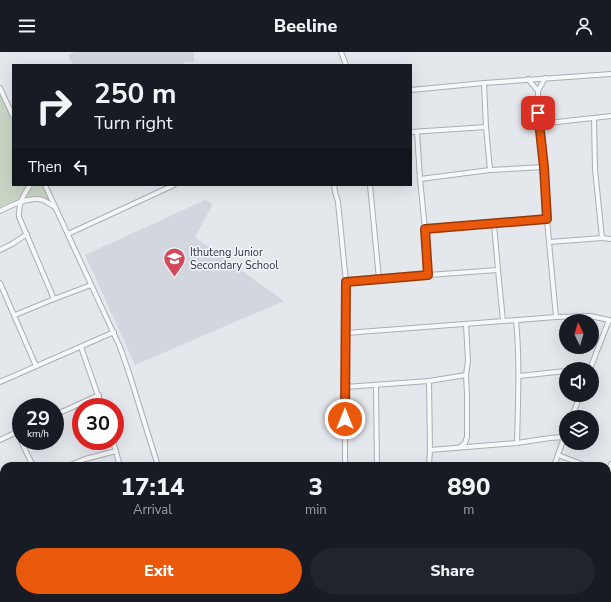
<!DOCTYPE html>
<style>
body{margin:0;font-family:"Nunito Sans",sans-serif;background:#20242c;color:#f1f3f6;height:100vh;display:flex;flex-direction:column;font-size:15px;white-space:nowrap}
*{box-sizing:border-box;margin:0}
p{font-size:13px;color:#9ea1a6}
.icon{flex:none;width:22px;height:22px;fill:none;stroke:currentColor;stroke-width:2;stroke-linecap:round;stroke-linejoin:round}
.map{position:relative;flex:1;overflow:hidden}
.panel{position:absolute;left:0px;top:410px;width:611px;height:140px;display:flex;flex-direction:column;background:#171b24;border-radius:12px 12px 0 0;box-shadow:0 4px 16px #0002}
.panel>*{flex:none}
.banner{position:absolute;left:12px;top:12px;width:400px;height:122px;border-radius:0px;box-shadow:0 4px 16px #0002;background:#171b24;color:#f1f3f6;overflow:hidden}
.needle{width:26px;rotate:355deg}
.controls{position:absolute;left:559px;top:262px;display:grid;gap:8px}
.controls a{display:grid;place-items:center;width:40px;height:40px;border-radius:50%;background:#171b24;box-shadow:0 4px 16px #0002;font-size:20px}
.speed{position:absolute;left:12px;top:346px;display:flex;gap:8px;font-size:20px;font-weight:700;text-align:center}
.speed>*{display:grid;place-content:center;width:52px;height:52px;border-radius:50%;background:#171b24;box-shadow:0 4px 16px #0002;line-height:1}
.speed small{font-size:10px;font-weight:400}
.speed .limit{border:6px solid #d22;background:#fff;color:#111}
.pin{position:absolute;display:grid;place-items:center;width:34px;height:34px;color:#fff;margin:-17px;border-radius:8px;box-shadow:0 2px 6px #0006}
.me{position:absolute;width:44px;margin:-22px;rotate:0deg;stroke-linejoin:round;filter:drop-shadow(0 0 3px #0008)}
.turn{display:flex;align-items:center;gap:14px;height:84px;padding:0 16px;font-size:18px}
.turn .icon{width:52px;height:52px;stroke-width:2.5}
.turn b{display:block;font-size:28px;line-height:34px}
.then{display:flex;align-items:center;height:38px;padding:0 16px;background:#0003;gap:8px;font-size:15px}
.eta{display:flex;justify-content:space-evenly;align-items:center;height:68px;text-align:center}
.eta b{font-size:24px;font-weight:800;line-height:28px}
.cta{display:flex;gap:8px;margin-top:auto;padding:8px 16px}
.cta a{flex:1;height:46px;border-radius:24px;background:#ea580c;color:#fff;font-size:16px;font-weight:800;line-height:46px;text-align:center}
.cta a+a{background:#20242c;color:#f1f3f6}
header{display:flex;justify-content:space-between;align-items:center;height:52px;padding:0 16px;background:#171b24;font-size:18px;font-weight:800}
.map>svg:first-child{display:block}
</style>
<header><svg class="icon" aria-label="menu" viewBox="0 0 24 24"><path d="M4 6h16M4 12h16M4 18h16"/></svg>Beeline<svg class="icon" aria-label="person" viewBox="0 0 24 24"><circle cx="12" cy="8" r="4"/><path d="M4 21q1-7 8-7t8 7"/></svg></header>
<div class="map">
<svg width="611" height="550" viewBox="0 0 611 550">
<rect width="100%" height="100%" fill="#e4e7ec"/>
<!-- built -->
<g fill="#d2d6de">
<polygon points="75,0 194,0 194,10 184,10 184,13 73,13 68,3"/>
<polygon points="205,148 213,152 195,185 284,249 135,313 85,203"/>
<polygon points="607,467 611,468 611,550 545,550 544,546 607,546"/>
</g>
<!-- green -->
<polygon fill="#c9d6c5" points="0,36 13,64 13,133 45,133 55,155 43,148 30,148 0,159"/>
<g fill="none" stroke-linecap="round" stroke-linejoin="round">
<defs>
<g id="minor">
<polyline points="341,0 346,13"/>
<polyline points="545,26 538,39 539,72 544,115 547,167 549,190"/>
<polyline points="528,27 538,39"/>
<polyline points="484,31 486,75 490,118"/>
<polyline points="0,36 13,64"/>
<polyline points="411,38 484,31 611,22"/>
<polyline points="594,66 595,117 602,186"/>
<polyline points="539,72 611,64"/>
<polyline points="411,80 486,75"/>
<polyline points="417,80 420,127"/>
<path d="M30,133C23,144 18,152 19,165L54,247"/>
<polyline points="45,133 120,295 130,324 158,414"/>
<polyline points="334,133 335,140 338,150 346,230 346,281"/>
<polyline points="370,133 379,227"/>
<path d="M0,159C12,153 30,144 43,148C47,150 51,153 55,155"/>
<polyline points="425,177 420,127 490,118 544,115"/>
<polyline points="68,182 174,133"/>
<polyline points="0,198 12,192 27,182"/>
<polyline points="498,218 503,269"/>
<polyline points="428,223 498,218 494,172"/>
<polyline points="346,230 428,223 425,177 547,167"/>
<polyline points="0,231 36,314"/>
<polyline points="15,263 54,247 91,233"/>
<polyline points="556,265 549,190 602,186 611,187"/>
<path d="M516,268C520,309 518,349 517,391"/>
<polyline points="81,295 102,355"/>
<polyline points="590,317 609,268 610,269"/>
<polyline points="519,324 566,319"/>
<polyline points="429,329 430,398"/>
<polyline points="0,330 114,280"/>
<polyline points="376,333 377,414"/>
<polyline points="345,335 429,329 466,323 468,309 466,272"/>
<polyline points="55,363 99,343"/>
<polyline points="572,365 580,343"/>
<polyline points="0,388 21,378"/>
<polyline points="21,389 33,414"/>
<polyline points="113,389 120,414"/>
<polyline points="460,395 465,391 467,385 467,343 466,323"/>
<polyline points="558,403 587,414"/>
<polyline points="68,414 85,407 116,399"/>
<polyline points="345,414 345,323 346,281 556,265 590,264 609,268"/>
<polyline points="429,414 430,398 517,391 550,386 564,385"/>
<polyline points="554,414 566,380"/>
<polyline points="608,422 611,412"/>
<polyline points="607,456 611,457"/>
<polyline points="0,470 4,479"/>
<polyline points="0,496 4,494"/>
<polyline points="0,533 4,531"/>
<polyline points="0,543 4,542"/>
<polyline points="0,546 17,550"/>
<polyline points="45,546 46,550"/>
<polyline points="114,546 115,550"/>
<polyline points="188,546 189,550"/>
<polyline points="264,546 269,550"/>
<polyline points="349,546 350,550"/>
<polyline points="424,546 424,550"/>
<polyline points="461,546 461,550"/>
<polyline points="66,550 82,546"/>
<polyline points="149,550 149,546"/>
<polyline points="249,550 249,546"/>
</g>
</defs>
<!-- minor casing -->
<use href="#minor" stroke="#a9aeb7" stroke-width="6"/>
<!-- minor -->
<use href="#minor" stroke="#f7f8fa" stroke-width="4"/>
</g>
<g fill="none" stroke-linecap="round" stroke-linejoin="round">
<defs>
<polyline id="route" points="345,367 346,230 428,223 425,177 547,167 544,115 538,61"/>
</defs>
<!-- route casing -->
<use href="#route" stroke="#983908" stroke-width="10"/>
<!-- route -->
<use href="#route" stroke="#ea580c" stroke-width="7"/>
</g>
<!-- icons -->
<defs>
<symbol id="school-pin" viewBox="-11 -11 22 30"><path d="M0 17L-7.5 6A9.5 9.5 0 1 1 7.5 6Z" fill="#d1495b" stroke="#f4f6f9"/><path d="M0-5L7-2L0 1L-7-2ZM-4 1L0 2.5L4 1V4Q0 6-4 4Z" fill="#fff"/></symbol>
</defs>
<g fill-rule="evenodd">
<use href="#school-pin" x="162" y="194" width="25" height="34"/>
</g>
<g text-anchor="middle" stroke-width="3" stroke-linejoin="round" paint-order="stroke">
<!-- poi labels -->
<g font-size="11" fill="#2b3445" stroke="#f4f6f9" text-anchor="start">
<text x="190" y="204">Ithuteng Junior<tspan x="190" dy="13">Secondary School</tspan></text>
</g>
</g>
</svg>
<div class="controls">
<a><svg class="needle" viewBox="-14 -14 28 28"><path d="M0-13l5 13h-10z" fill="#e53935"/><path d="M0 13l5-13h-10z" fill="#9ea1a6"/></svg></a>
<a><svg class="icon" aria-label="sound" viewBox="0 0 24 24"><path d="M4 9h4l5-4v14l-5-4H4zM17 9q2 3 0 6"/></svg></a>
<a><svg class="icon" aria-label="layers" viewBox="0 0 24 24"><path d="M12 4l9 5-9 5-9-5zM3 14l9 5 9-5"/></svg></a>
</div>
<div class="speed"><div>29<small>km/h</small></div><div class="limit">30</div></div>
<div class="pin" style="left:538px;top:61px;background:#d93025"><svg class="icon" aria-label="arrive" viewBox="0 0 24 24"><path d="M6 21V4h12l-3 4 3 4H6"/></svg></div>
<svg class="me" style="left:345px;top:367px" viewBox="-20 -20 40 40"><circle r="17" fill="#ea580c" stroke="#fff" stroke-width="3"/><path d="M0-11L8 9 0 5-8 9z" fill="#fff"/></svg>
<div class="banner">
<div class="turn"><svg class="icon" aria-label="right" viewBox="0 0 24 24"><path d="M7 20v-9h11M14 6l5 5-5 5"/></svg><div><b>250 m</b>Turn right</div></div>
<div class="then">Then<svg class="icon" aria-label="left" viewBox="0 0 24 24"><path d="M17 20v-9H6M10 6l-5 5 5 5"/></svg></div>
</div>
<section class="panel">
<div class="eta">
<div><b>17:14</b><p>Arrival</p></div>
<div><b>3</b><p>min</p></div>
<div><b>890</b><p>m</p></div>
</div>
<div class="cta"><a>Exit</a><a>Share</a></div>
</section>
</div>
